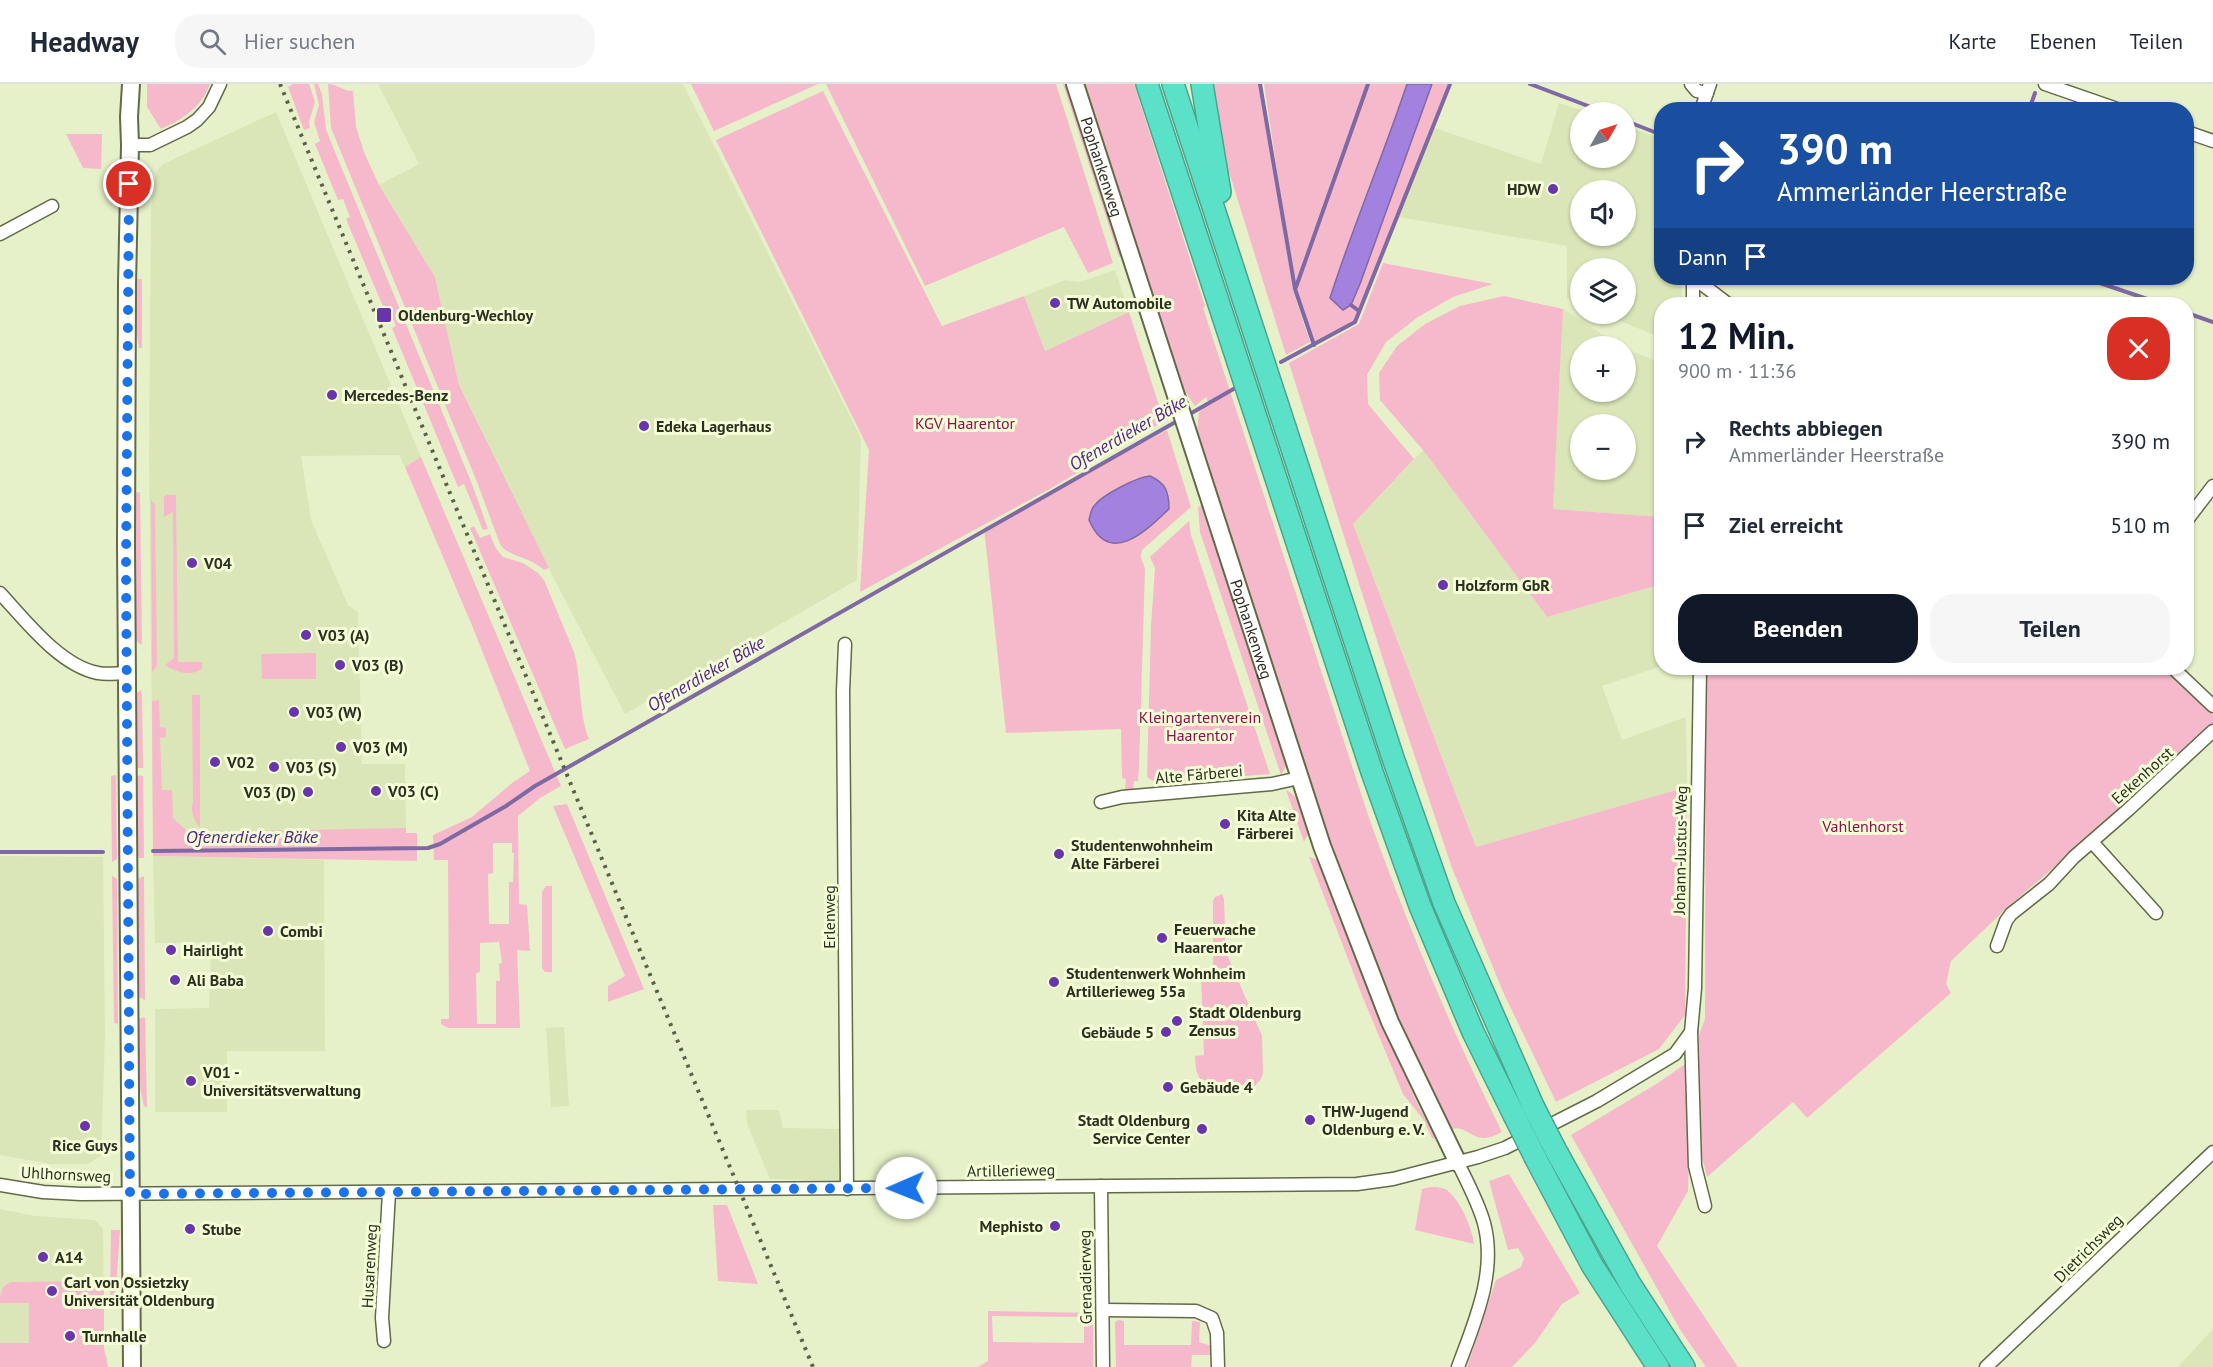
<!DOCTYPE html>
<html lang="de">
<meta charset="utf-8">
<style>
body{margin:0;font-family:"PT Sans",sans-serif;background:#f6f6f7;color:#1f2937;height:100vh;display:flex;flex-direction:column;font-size:22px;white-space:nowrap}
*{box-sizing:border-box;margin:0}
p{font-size:20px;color:#747a83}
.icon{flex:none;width:33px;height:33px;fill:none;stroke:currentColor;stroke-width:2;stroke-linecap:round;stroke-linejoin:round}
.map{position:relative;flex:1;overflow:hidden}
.drawer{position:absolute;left:1654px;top:213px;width:540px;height:378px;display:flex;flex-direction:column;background:#fff;border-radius:24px;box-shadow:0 2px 4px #0004}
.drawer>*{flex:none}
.banner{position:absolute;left:1654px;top:18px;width:540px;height:183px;border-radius:24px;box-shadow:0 2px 4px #0004;background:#1a4fa0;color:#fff;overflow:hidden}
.needle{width:39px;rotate:51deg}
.fabs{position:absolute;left:1570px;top:18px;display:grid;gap:12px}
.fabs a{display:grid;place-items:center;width:66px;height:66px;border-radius:50%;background:#fff;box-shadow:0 2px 4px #0004;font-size:30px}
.pin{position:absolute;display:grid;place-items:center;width:51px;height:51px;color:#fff;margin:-26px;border:3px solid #fff;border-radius:50%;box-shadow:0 2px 6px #0007}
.me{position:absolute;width:66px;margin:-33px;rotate:269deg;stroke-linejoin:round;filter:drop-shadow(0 0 4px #0008)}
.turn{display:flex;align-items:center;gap:21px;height:126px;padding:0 24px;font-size:27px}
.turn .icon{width:78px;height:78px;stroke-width:2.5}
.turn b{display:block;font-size:42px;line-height:51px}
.then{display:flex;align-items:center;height:57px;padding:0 24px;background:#0003;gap:12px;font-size:22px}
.round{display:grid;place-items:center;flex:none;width:63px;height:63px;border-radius:24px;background:#f6f6f7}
.head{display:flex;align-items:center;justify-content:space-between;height:102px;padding:0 24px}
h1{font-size:36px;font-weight:600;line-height:45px;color:#111827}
.action{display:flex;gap:12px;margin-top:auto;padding:12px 24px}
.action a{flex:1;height:69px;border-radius:24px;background:#111827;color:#fff;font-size:24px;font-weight:600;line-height:69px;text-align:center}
.action a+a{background:#f6f6f7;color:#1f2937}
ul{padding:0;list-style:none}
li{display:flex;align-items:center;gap:18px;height:84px;padding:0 24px}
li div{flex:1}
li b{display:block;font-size:22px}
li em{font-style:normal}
header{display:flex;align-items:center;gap:36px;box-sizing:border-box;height:84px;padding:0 30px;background:#fff;border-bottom:2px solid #e0e1e3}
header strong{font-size:28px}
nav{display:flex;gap:33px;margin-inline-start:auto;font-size:21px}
.search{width:420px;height:54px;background:#f6f6f7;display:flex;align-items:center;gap:15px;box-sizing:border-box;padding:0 21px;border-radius:24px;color:#747a83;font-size:22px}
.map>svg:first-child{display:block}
</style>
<header>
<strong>Headway</strong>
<div class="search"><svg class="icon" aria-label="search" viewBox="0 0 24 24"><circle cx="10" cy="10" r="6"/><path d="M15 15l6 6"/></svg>Hier suchen</div>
<nav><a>Karte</a><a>Ebenen</a><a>Teilen</a></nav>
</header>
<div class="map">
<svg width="2213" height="1283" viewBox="0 0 2213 1283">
<rect width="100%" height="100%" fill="#e6f1c9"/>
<!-- built -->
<g fill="#dae6b8" fill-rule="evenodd">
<polygon points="378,0 683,0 861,354 857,496 625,630 554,495 459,301 435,193 379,101 419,80"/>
<path d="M1559,19L1587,28H1581V74H1626V42L1662,55V194H1681L1682,220H1662V254L1603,230H1626V184H1581V220L1567,214V162L1399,133L1432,43L1541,80ZM1581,106H1626V152H1581Z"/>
<polygon points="276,28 421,373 405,383 399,371 301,372 311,436 348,521 358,528 362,680 405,680 406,749 153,750 149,374 151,123 156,88 163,80"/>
<polygon points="1115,186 1129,228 1045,267 1024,212 1065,196 1080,198"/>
<path d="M1563,225L1621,262H1581V308H1626V265L1662,279V433L1553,425ZM1581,340H1626V386H1581Z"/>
<polygon points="1423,366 1547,533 1662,500 1662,582 1602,602 1622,656 1686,633 1687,703 1476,763 1353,440"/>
<polygon points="0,772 103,773 105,953 101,1072 88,1080 50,1080 0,1071"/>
<polygon points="153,772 324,776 325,967 227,967 227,1028 155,1028 155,925 209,924 211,864 208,859 155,859"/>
<polygon points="564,943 569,1022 551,1023 546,944"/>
<polygon points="746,1026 779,1026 783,1044 846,1045 847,1097 770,1095 747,1040"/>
<polygon points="0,1125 35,1132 95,1136 103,1145 104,1265 108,1278 0,1283"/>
<polygon points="2213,1245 2213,1283 2178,1283"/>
</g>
<!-- green -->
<g fill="#f6b9cb" fill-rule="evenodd">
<path d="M147,0H210C201,24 183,35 161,45L147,23Z"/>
<polygon points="293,0 309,0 315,18 309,38 310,44 304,46 288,3"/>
<polygon points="314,0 318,0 322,10 326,45 333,63 472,400 488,445 483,446 464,400 458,403 392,244 396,242 388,224 384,225 346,135 350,133 343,115 338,116 315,60 320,57 314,38 319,21"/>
<path d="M328,0C337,0 343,7 353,7L356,43L364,68L379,101L435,193L459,301L549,484L544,486C529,472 508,473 500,460L477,398L338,61L331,44Z"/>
<polygon points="691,0 818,0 714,47"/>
<polygon points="826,0 1056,0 1113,179 1088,189 1064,143 925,202"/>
<polygon points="1063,0 1068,0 1123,171 1119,173"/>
<path d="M1082,0H1134L1205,222L1203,224L1368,731C1407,840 1451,945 1502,1048C1496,1051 1490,1054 1483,1054C1470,1053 1464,1041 1452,1045L1397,936L1329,760L1194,349L1197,347L1199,328L1209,319L1206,313L1195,322L1186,309L1182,311Z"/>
<polygon points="1214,0 1259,0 1293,206 1310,258 1286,271 1225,75"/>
<polygon points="1264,0 1450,0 1355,238 1314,261 1295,205"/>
<polygon points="823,7 942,242 1024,212 1045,267 1129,228 1164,337 1048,406 860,508 869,366 716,56"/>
<polygon points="66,50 102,50 101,85 83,84"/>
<polygon points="1383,179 1493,200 1453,213 1418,233 1386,258 1367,291 1368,320 1414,375 1353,440 1476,763 1687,703 1685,931 1659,965 1556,1018 1504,910 1452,784 1394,610 1289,279 1359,240"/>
<path d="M137,195H142V264H139C135,240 132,219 137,195Z"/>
<polygon points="1504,212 1563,225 1553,425 1662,433 1662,500 1547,533 1423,366 1380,316 1379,289 1397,262 1425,240 1460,222"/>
<path d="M1167,346L1191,423L1143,465C1138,474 1143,476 1145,485L1139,683L1138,697H1134L1133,705H1125L1126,695L1122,694L1121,645L1006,649L984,444ZM1150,392L1162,398L1169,411L1095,449C1093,445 1089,439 1089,435C1090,416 1134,393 1150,392Z"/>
<path d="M421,373L561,702L540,714L518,732L519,820L527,821L530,867L517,866L520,944H448L441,940V935H449L448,776H434L433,751L472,733L512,699L530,687L473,544L405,383ZM493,759H512V769H514L513,798H509V840H489L488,790L493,789ZM499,858L502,879L499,880L500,897H496V940H477L476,889L480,888V859Z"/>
<polygon points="140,408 142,561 135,556 134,409"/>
<path d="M167,411H176L178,578H202V585C189,593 177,588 165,581L174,574L173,428L164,433V413Z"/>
<polygon points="151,416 155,420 157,582 152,588"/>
<polygon points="1203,421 1286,677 1286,682 1281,691 1200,448 1198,423"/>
<polygon points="1189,437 1191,451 1270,690 1156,699 1147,693 1151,541 1155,484 1150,473"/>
<path d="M474,442L480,454L490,450L495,463L503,473L523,479L538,489L544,496L574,568C582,597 578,627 589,655L565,665L470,444Z"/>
<polygon points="316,569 316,595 262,595 261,570"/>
<polygon points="1706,584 2166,584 2213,631 2213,643 2166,688 2010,821 1951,877 1946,900 1951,909 1807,1034 1793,1018 1707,1093 1699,1061 1696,959 1705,935"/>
<polygon points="141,606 142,611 143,684 136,684 136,614 137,609"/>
<path d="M192,611H200V743C192,734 191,728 193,716Z"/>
<polygon points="159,616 160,643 166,644 166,653 160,654 162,706 172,706 173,734 186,746 200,748 406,744 406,749 417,749 417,777 153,772 152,617"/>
<polygon points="116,691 117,775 112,778 111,692"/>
<polygon points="136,691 143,692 144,774 139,774 136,768"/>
<path d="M1286,706C1302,714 1304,731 1310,747L1304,758Z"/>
<polygon points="567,720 644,905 608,918 608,902 625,892 553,722"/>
<polygon points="1309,773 1319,776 1384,941 1417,1019 1436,1055 1432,1054 1423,1035 1403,1010 1361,909"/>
<polygon points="112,792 117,795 118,940 114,939"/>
<polygon points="144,792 145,916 139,913 137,795"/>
<polygon points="546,802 552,802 552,888 545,888 542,884 542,808"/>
<polygon points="1222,810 1224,815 1226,868 1262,952 1263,989 1261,995 1252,1005 1243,1010 1237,1009 1237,999 1212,999 1200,995 1196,986 1195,972 1204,971 1201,890 1213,890 1213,817 1215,813"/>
<polygon points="145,933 147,1023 144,1022 139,1000 138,935"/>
<polygon points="1688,978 1690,1048 1688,1107 1657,1162 1738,1283 1706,1283 1681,1247 1571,1051 1658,999"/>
<polygon points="1509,1090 1580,1209 1562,1220 1535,1259 1512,1283 1467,1283 1496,1196 1521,1183 1524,1174 1518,1164 1508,1166 1489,1097"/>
<path d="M1431,1103C1437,1103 1444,1103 1449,1108C1461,1118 1472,1144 1474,1160L1415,1146L1422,1105Z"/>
<polygon points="713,1121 727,1121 758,1200 718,1197"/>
<polygon points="111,1146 120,1146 115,1218 110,1218"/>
<path d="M104,1197V1265L108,1283H0V1259H29V1219H0C0,1209 1,1202 11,1198Z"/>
<path d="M988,1227L1093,1229V1283H978L988,1277ZM992,1232L1084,1233V1259L993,1258Z"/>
<polygon points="1119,1236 1124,1237 1124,1261 1191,1261 1192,1237 1200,1238 1199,1258 1215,1263 1216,1271 1192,1271 1191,1283 1116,1283 1115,1238"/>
</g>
<!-- water -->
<g fill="#a381de" stroke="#7f69a5" stroke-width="1.5">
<path d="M1407,0H1432L1360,200L1351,221L1343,226L1330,214C1353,142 1383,72 1407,0Z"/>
<path d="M1150,392C1166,399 1169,408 1169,425C1145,448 1109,483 1089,436C1090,432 1091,425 1094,422C1102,411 1137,393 1150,392Z"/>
</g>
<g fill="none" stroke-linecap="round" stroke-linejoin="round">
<!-- stream -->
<g stroke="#7f69a5" stroke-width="4">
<polyline points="1260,0 1295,205 1314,261"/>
<polyline points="1530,0 1604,28"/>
<polyline points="2029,26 2035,9"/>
<polyline points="1626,37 1662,51"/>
<polyline points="2085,194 2162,220"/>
<polyline points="1296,203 1368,0"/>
<polyline points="1351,221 1359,227"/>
<polyline points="2187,229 2213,238"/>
<polyline points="1281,278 1355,238 1450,0"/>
<polyline points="1188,331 1237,303"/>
<polyline points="153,767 428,764 440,760 506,722 535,702 1179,336"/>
<polyline points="0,768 103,768"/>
</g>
<defs>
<g id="street">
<polyline points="1691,0 1697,7 1707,9"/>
<polyline points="2045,0 2120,26"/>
<polyline points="1701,26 1710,0"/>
<polyline points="2187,48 2213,57"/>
<polyline points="130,61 150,61 187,43 197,36 209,23 220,0"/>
<polyline points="0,150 52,122"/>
<polyline points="1693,194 1693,220"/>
<polyline points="1694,194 1728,220"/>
<polyline points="2187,436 2213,402"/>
<path d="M0,509C25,536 60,582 98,589C107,591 117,589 126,589"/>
<polyline points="845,560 843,607 847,1105"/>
<polyline points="2173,584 2213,622"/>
<polyline points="1101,718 1122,713 1272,700 1299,694"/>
<polyline points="2092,758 2156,829"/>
<polyline points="1997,862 2006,837 2011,830 2049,800 2074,773 2129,725 2213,647"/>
<polyline points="1691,948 1695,1082 1705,1122"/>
<path d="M1458,1079C1467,1098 1478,1118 1484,1139C1497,1188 1475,1237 1458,1283"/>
<polyline points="0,1101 43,1108 81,1110 1357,1100 1393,1095 1478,1073 1505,1064 1597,1017 1675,970 1691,948 1695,904 1700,584"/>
<polyline points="1101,1102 1103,1283"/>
<polyline points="1103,1226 1196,1227 1212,1234 1217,1249 1218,1283"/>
<polyline points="384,1257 382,1234 389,1108"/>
<polyline points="1986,1283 2213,1068"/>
</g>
<g id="secondary">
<polyline points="131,0 129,33 130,61 127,200 126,461 132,1283"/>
<path id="s1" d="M1075,0L1322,762L1390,938L1458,1079"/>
</g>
<g id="highway">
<polyline points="1147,0 1372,688 1420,822 1473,948 1514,1031"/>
<polyline points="1173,0 1393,674 1444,819 1533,1022"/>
<polyline points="1202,0 1220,108"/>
<polyline points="1555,1065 1630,1200 1684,1283"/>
<polyline points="1536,1075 1592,1181 1658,1283"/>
</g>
</defs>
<!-- street casing -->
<use href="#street" stroke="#626a47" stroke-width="15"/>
<!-- secondary casing -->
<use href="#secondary" stroke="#626a47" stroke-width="20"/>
<!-- highway casing -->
<use href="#highway" stroke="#4ba38e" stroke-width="24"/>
<!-- street -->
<use href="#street" stroke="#fff" stroke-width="12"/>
<!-- secondary -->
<use href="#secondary" stroke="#fff" stroke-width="16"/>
<!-- highway -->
<use href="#highway" stroke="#5ce1c9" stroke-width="21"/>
<!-- rail -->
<polyline stroke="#5b604b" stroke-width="4" stroke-dasharray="3 6" stroke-linecap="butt" points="280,0 813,1283"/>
<defs>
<g id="highway-bridge">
<polyline points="1533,1022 1555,1065"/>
<polyline points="1514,1031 1536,1075"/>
</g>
</defs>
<!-- highway-bridge casing -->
<use href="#highway-bridge" stroke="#4ba38e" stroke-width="24" stroke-linecap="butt"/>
<!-- highway-bridge -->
<use href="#highway-bridge" stroke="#5ce1c9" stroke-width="21"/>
</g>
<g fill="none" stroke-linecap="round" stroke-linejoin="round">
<!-- route -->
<polyline stroke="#1a73e8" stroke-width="10" stroke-dasharray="0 18" points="129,100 126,482 130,1110 906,1104"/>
</g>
<!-- markers -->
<g fill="#6935ac" stroke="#f3fed6" stroke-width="2">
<circle cx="1553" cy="105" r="6"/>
<circle cx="1055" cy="219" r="6"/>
<rect x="376" y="223" width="16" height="16" rx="3"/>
<circle cx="332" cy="311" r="6"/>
<circle cx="644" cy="342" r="6"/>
<circle cx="192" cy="479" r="6"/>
<circle cx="1443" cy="501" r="6"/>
<circle cx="306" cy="551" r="6"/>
<circle cx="340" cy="581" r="6"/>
<circle cx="294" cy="628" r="6"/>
<circle cx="341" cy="663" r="6"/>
<circle cx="215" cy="678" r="6"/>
<circle cx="274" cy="683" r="6"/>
<circle cx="376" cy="707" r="6"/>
<circle cx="308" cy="708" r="6"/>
<circle cx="1225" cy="740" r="6"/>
<circle cx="1059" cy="770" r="6"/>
<circle cx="268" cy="847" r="6"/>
<circle cx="1162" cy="854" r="6"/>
<circle cx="171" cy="866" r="6"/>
<circle cx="175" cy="896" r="6"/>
<circle cx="1054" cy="898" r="6"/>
<circle cx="1177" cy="937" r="6"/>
<circle cx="1166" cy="948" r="6"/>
<circle cx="191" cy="997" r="6"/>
<circle cx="1168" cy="1003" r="6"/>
<circle cx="1310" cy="1036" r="6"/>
<circle cx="85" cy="1042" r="6"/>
<circle cx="1202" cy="1045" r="6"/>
<circle cx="1055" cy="1142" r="6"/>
<circle cx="190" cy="1145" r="6"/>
<circle cx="43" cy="1173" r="6"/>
<circle cx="52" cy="1207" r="6"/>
<circle cx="70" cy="1252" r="6"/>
</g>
<g text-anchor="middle" stroke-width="6" stroke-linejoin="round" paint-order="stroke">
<!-- street labels -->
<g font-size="16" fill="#2c3021" stroke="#f3fed6">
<text dy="6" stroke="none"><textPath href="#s1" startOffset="87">Pophankenweg</textPath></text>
<text dy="6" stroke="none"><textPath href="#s1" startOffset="573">Pophankenweg</textPath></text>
<text transform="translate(1199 690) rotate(-5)" y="6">Alte Färberei</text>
<text transform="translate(2142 691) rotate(-42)" y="6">Eekenhorst</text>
<text transform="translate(1680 766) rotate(-89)" y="6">Johann-Justus-Weg</text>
<text transform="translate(829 833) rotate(-90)" y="6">Erlenweg</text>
<text transform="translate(1011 1086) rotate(-1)" y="6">Artillerieweg</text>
<text transform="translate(66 1090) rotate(3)" y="6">Uhlhornsweg</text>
<text transform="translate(2088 1164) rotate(-45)" y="6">Dietrichsweg</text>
<text transform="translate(369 1182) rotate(-87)" y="6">Husarenweg</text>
<text transform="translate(1085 1193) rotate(-91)" y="6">Grenadierweg</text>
</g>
<!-- poi labels -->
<g font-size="16" font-weight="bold" fill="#2c3021" stroke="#f3fed6" text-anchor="start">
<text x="1541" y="111" text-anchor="end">HDW</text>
<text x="1067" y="225">TW Automobile</text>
<text x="398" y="237">Oldenburg-Wechloy</text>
<text x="344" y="317">Mercedes-Benz</text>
<text x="656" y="348">Edeka Lagerhaus</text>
<text x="204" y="485">V04</text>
<text x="1455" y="507">Holzform GbR</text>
<text x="318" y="557">V03 (A)</text>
<text x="352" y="587">V03 (B)</text>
<text x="306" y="634">V03 (W)</text>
<text x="353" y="669">V03 (M)</text>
<text x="227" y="684">V02</text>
<text x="286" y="689">V03 (S)</text>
<text x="388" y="713">V03 (C)</text>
<text x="296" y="714" text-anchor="end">V03 (D)</text>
<text x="1237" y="737">Kita Alte<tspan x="1237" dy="18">Färberei</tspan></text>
<text x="1071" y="767">Studentenwohnheim<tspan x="1071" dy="18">Alte Färberei</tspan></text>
<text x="1174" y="851">Feuerwache<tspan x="1174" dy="18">Haarentor</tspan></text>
<text x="280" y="853">Combi</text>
<text x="183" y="872">Hairlight</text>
<text x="1066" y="895">Studentenwerk Wohnheim<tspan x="1066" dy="18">Artillerieweg 55a</tspan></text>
<text x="187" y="902">Ali Baba</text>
<text x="1189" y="934">Stadt Oldenburg<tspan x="1189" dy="18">Zensus</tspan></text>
<text x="1154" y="954" text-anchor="end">Gebäude 5</text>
<text x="203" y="994">V01 -<tspan x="203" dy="18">Universitätsverwaltung</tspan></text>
<text x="1180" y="1009">Gebäude 4</text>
<text x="1322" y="1033">THW-Jugend<tspan x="1322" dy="18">Oldenburg e. V.</tspan></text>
<text x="1190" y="1042" text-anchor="end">Stadt Oldenburg<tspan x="1190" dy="18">Service Center</tspan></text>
<text x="85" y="1067" text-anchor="middle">Rice Guys</text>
<text x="1043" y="1148" text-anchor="end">Mephisto</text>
<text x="202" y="1151">Stube</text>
<text x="55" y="1179">A14</text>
<text x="64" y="1204">Carl von Ossietzky<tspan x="64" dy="18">Universität Oldenburg</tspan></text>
<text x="82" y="1258">Turnhalle</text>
</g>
<!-- park labels -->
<g font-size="16" fill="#920f4e" stroke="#f3fed6">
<text x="965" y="345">KGV Haarentor</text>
<text x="1200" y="639">Kleingartenverein<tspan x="1200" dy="18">Haarentor</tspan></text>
<text x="1863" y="748">Vahlenhorst</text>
</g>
<!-- water labels -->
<g font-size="18" font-style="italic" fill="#55238f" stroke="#f3fed6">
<text transform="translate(1128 349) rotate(-30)" y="6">Ofenerdieker Bäke</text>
<text transform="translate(706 590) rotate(-30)" y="6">Ofenerdieker Bäke</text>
<text x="252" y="759">Ofenerdieker Bäke</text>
</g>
</g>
</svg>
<div class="fabs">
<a><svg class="needle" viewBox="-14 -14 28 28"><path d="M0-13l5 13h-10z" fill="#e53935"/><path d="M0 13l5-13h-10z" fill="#747a83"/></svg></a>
<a><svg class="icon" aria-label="sound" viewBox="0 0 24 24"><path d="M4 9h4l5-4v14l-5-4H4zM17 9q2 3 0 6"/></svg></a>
<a><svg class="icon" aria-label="layers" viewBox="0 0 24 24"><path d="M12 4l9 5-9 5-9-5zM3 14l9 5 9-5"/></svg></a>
<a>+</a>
<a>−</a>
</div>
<div class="pin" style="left:129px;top:100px;background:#d93025"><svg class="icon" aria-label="arrive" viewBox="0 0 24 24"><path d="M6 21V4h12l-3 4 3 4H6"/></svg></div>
<svg class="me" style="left:906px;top:1104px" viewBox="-20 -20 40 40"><circle r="19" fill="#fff"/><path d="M0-13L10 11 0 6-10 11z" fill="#1a73e8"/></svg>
<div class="banner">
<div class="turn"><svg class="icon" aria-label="right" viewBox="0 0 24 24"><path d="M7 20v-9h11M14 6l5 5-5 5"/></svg><div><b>390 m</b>Ammerländer Heerstraße</div></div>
<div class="then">Dann<svg class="icon" aria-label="arrive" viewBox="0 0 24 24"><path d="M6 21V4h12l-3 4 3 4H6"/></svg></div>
</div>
<section class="drawer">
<div class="head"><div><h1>12 Min.</h1><p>900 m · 11:36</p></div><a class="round" style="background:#d93025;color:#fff"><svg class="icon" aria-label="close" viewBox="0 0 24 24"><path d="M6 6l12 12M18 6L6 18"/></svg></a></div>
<ul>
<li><svg class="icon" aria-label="right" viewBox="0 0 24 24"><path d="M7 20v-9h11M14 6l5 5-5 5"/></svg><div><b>Rechts abbiegen</b><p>Ammerländer Heerstraße</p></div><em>390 m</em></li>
<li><svg class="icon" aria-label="arrive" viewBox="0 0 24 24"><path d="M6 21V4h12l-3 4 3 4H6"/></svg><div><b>Ziel erreicht</b></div><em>510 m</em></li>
</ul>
<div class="action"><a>Beenden</a><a>Teilen</a></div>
</section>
</div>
